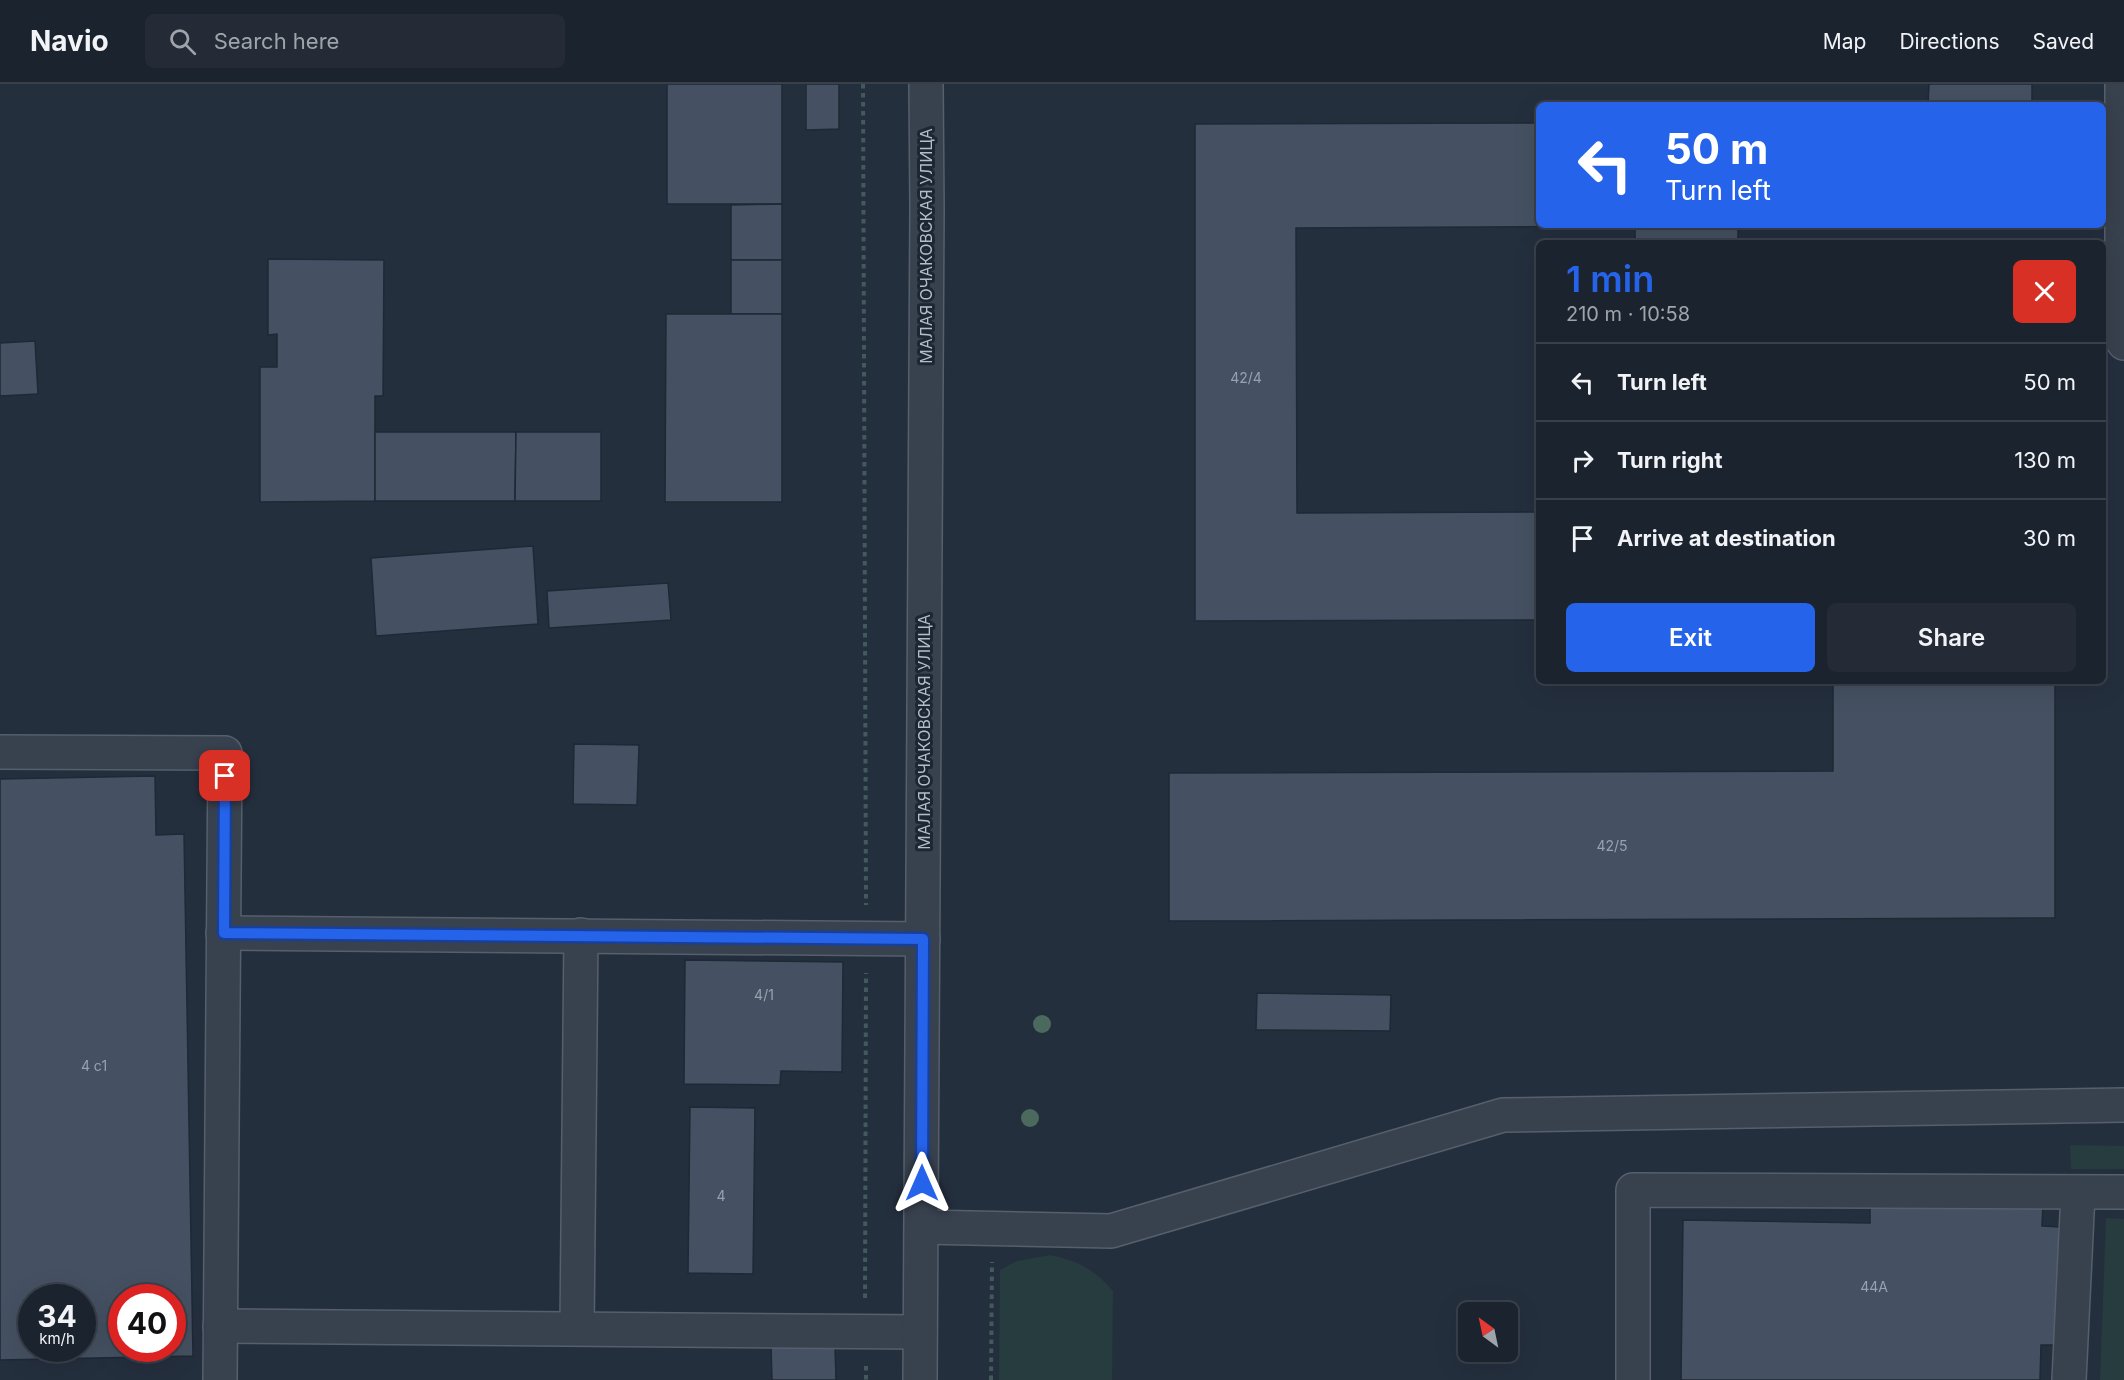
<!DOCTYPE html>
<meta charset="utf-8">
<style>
body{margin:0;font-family:Inter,sans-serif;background:#242b36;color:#f1f3f6;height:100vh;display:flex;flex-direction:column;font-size:22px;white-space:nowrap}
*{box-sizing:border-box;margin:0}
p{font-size:20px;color:#a0a4aa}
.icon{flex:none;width:33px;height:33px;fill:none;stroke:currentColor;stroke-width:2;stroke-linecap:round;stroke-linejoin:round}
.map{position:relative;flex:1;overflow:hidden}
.sheet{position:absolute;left:1536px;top:156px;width:570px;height:444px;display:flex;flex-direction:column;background:#1b232e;border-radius:9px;box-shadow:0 6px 24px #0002,0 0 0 2px #39404a}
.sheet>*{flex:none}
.top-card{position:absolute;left:1536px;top:18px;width:570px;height:126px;border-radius:9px;box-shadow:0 6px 24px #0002,0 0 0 2px #39404a;background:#2563eb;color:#fff;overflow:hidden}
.needle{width:39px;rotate:327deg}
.fabs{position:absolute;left:1458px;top:1218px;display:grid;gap:12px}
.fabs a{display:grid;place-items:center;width:60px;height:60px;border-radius:9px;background:#1b232e;box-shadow:0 6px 24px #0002,0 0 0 2px #39404a;font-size:30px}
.speed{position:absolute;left:18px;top:1200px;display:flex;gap:12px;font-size:30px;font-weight:700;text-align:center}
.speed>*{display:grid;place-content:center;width:78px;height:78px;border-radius:50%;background:#1b232e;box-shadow:0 6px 24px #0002,0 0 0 2px #39404a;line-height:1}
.speed small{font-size:15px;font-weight:400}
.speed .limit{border:9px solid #d22;background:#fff;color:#111}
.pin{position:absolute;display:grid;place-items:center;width:51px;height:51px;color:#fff;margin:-26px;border-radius:12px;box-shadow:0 3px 9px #0006}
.me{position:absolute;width:66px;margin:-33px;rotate:0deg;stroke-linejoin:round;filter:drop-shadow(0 0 4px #0008)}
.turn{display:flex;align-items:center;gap:21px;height:126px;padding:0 30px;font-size:27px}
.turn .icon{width:78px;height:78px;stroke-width:2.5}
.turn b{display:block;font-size:42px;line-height:51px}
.round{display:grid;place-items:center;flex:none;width:63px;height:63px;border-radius:9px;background:#242b36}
.head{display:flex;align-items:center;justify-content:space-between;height:102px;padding:0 30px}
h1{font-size:36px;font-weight:600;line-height:45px;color:#2563eb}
.primary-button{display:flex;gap:12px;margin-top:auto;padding:12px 30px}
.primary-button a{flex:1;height:69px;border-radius:9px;background:#2563eb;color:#fff;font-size:24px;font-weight:600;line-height:69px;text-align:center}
.primary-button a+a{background:#242b36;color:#f1f3f6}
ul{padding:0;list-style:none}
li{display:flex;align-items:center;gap:18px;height:78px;padding:0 30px;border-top:2px solid #39404a}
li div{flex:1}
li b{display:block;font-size:22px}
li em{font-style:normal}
header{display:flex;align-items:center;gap:36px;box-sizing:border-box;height:84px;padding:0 30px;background:#1b232e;border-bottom:2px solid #39404a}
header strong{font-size:28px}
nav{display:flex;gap:33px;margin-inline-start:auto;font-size:21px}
.search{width:420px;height:54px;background:#242b36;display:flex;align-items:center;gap:15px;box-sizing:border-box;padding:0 21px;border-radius:9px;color:#a0a4aa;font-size:22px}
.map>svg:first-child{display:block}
</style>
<header>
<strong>Navio</strong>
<div class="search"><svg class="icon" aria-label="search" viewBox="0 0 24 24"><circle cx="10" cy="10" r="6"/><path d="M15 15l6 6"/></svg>Search here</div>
<nav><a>Map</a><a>Directions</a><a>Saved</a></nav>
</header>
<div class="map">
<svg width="2124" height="1296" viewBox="0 0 2124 1296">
<rect width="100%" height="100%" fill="#242f3e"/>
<!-- green -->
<g fill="#263c3f">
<polygon points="2070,1061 2124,1062 2124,1085 2071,1085"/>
<polygon points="2106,1134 2124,1135 2124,1296 2100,1296"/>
<path d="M1050,1171C1078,1177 1094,1185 1113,1207L1112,1296H999L1000,1186L1017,1177Z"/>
</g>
<!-- building -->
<g fill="#455162" stroke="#1f2835" stroke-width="1.5" fill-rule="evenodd">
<rect x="667" y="0" width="115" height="120"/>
<polygon points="806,0 839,0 839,45 806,46"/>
<polygon points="1929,0 2032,0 2032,21 1928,21"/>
<polygon points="1539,39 1539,141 1738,141 1738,159 1635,159 1635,142 1296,144 1297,429 1539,428 1539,536 1195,537 1195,40"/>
<polygon points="782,120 782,176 731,176 731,121"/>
<polygon points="268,175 384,176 383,312 375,312 375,417 260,418 260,283 277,283 277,250 268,251"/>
<rect x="731" y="176" width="51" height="54"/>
<polygon points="666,230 782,230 782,418 665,418"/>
<polygon points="35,257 38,310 0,312 0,259"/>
<polygon points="375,348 516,348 515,417 375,417"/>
<polygon points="516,348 601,348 601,417 515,417"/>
<polygon points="533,462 538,540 376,552 371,474"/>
<polygon points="668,499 671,536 549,544 547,507"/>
<polygon points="1833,597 2055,597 2055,834 1169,837 1169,689 1833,687"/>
<polygon points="574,660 639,661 637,721 573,720"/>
<path d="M155,692L156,751L184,750L193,1272L0,1276V695ZM32,1214H82V1264H32ZM122,1214H172V1264H122Z"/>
<polygon points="685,876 843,878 842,988 781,987 780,1001 684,1000"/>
<polygon points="1257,909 1391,911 1390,947 1256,946"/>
<polygon points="690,1023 755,1024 753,1190 688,1189"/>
<polygon points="1870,1116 2043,1119 2042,1142 2061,1143 2059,1261 2041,1261 2040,1296 1681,1296 1683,1136 1870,1139"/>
<polygon points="835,1262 836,1296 772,1296 771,1263"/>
</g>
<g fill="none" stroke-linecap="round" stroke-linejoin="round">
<defs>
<g id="minor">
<polyline points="2122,0 2122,256 2124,259"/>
<polyline points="0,668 225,669 220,1296"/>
<polyline points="223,849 923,855"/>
<polyline points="922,1143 1111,1147 1503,1031 2124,1021"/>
<polyline points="220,1242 920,1248"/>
<polyline points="577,1244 581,851"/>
<polyline points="920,1296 927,125 926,0"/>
<polyline points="1633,1296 1633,1106 2124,1108"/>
<polyline points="2069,1296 2078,1109"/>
</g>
</defs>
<!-- minor casing -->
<use href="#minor" stroke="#565f6c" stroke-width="36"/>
<!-- path -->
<g stroke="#44595c" stroke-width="4" stroke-dasharray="4.5 4.5" stroke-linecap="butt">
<polyline points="863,0 866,821"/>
<polyline points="865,1214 866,889"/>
<polyline points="866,1282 866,1296"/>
<polyline points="991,1296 992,1178"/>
</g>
<!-- minor -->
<use href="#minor" stroke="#38414e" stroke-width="33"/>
</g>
<!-- trees -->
<g fill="#4b6a5d">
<circle cx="1042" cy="940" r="9"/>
<circle cx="1030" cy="1034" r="9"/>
</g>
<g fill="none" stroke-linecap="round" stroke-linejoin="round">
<defs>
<polyline id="route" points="225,692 224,849 923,855 922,1099"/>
</defs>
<!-- route casing -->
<use href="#route" stroke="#184099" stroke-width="15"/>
<!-- route -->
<use href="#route" stroke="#2563eb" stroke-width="10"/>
</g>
<g text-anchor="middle" stroke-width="6" stroke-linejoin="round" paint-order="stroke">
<!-- number labels -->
<g font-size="14" fill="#98a1af">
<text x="1246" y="299">42/4</text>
<text x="1612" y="767">42/5</text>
<text x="764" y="916">4/1</text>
<text x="94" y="987">4 с1</text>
<text x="721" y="1117">4</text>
<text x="1874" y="1208">44А</text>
</g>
<!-- street labels -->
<g font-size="16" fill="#b4bcc9" stroke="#1d2633">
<text transform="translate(926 162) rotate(-90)" y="6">МАЛАЯ ОЧАКОВСКАЯ УЛИЦА</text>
<text transform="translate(924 648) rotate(-90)" y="6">МАЛАЯ ОЧАКОВСКАЯ УЛИЦА</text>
</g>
</g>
</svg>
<div class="fabs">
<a><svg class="needle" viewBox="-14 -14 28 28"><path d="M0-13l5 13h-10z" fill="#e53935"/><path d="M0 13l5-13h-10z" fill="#a0a4aa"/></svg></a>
</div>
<div class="speed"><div>34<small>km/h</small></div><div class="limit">40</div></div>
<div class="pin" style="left:225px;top:692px;background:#d93025"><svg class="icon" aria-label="arrive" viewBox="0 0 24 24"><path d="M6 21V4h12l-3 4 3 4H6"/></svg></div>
<svg class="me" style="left:922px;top:1099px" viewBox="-20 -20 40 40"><path d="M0-17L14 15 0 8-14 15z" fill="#2563eb" stroke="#fff" stroke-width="4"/></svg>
<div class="top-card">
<div class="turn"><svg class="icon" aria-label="left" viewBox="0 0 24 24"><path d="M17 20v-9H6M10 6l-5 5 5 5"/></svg><div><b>50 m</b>Turn left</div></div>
</div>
<section class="sheet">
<div class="head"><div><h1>1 min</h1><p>210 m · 10:58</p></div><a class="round" style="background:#d93025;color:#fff"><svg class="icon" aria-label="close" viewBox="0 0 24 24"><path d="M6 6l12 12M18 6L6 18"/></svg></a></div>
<ul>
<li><svg class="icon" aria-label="left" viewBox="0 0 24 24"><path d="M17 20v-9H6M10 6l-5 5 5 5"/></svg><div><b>Turn left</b></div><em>50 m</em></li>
<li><svg class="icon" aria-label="right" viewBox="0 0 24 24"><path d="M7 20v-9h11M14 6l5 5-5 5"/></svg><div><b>Turn right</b></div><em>130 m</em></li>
<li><svg class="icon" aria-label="arrive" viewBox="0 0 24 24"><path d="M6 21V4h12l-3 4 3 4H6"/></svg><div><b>Arrive at destination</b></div><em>30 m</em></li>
</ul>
<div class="primary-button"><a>Exit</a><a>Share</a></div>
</section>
</div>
